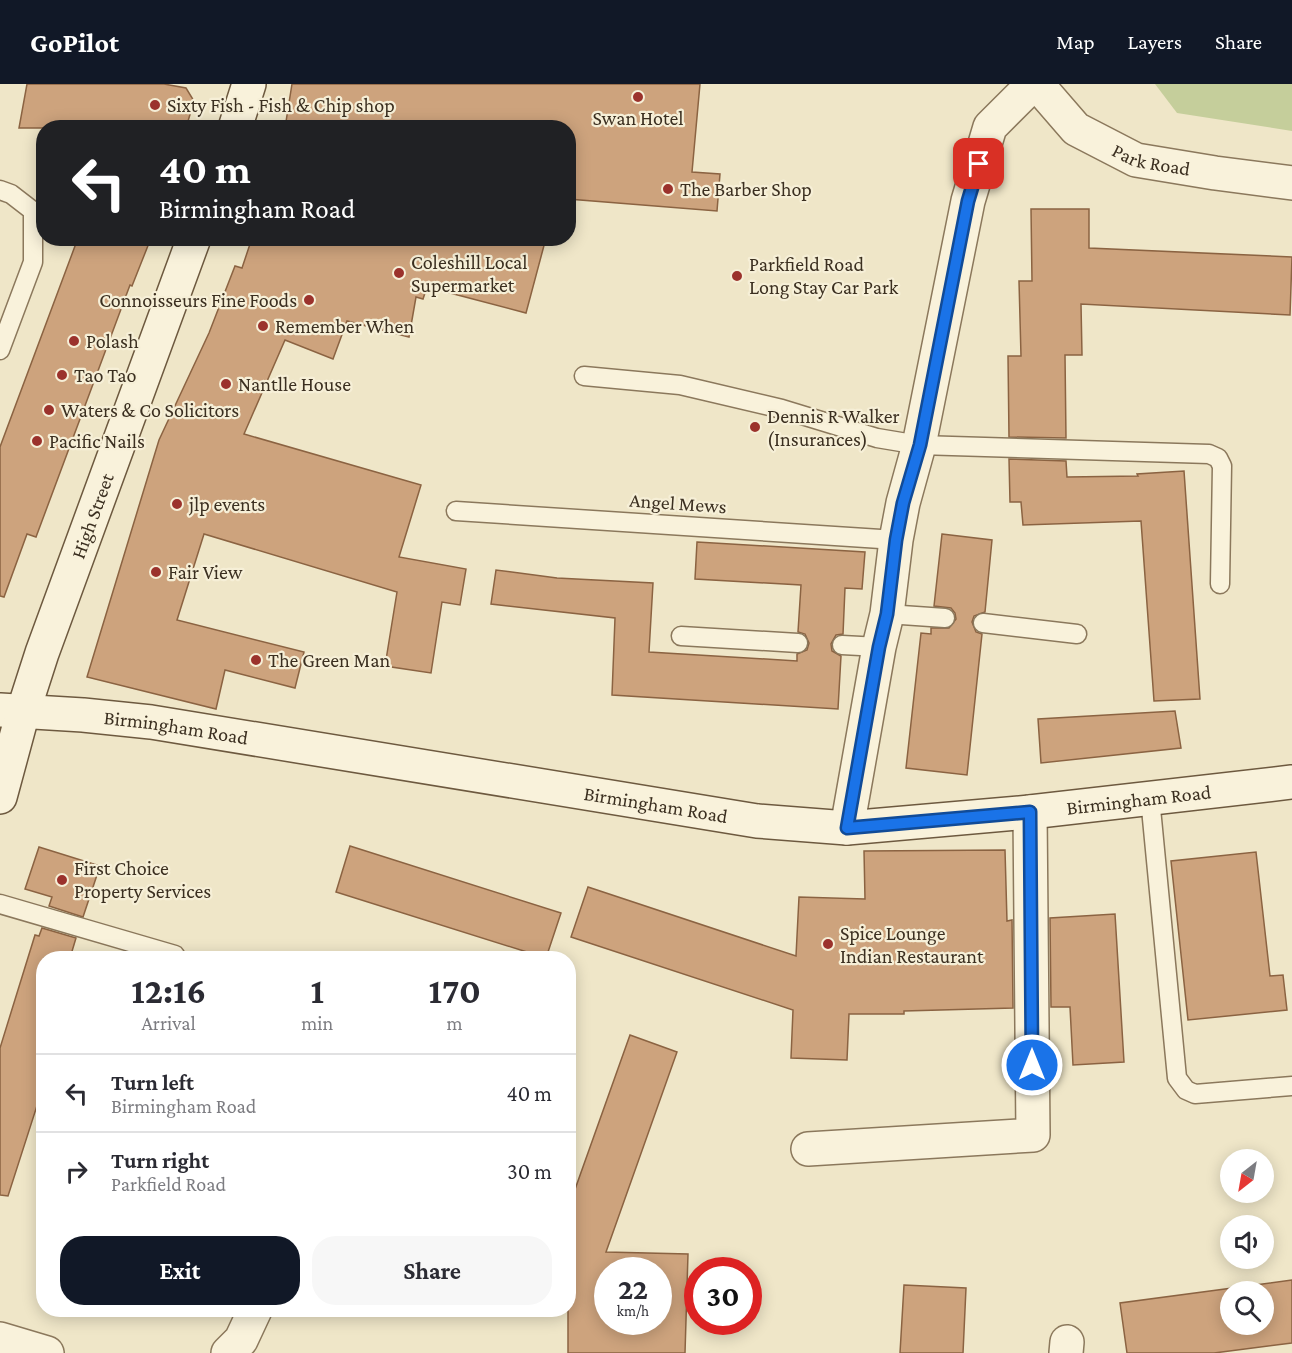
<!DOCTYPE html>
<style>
body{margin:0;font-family:"Crimson Pro",serif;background:#f7f7f7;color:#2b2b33;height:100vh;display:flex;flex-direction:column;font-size:22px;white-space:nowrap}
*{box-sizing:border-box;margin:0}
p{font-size:20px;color:#7c7c81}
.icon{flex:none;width:33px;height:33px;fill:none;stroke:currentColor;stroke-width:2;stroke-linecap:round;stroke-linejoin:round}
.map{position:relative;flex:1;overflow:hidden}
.drawer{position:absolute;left:36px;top:867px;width:540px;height:366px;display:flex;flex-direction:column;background:#fff;border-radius:24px;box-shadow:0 3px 15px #0003}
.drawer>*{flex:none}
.top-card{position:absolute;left:36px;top:36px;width:540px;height:126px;border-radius:24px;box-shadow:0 3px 15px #0003;background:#202124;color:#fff;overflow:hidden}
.needle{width:39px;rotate:211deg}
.tools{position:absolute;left:1220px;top:1065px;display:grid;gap:12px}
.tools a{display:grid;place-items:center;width:54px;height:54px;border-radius:50%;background:#fff;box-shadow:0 3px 15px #0003;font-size:30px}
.speed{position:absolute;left:594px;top:1173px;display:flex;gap:12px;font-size:30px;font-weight:700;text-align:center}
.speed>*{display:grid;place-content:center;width:78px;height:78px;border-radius:50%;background:#fff;box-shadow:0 3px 15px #0003;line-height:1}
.speed small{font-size:15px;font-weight:400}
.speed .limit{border:9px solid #d22;background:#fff;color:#111}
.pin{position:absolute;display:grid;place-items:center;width:51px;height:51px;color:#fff;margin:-26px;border-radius:12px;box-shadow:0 3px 9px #0006}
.me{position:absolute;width:66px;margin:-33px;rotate:0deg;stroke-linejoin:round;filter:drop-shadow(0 0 4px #0008)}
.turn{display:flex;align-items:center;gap:21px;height:126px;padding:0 24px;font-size:27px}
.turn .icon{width:78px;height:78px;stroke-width:2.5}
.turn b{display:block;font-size:42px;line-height:51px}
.eta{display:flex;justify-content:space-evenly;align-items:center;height:102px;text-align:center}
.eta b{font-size:36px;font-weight:700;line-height:42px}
.primary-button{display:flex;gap:12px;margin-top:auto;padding:12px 24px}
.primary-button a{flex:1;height:69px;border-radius:24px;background:#111827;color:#fff;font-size:24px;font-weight:700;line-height:69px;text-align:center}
.primary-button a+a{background:#f7f7f7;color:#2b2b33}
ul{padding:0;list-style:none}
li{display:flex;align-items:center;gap:18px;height:78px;padding:0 24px;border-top:2px solid #e1e1e2}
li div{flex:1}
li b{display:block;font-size:22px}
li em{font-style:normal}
header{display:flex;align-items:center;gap:36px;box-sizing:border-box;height:84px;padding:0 30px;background:#111827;color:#fff}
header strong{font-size:28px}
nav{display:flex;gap:33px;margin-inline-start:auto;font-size:21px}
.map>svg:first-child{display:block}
</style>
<header>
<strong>GoPilot</strong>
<nav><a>Map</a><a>Layers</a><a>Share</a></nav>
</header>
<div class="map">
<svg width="1292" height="1269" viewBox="0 0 1292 1269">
<rect width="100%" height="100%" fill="#efe6c8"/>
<!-- green -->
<polygon fill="#c5ce9b" points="1155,0 1292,0 1292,47 1177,29"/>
<!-- building -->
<g fill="#cda37d" stroke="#8b6342" stroke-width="1.5" fill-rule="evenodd">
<polygon points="27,0 164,0 186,4 194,17 186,44 19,44"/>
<polygon points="292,0 700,0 692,88 720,90 717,127 568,115 568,44 285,44"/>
<polygon points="1031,125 1089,125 1089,164 1292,173 1290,231 1081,220 1082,271 1065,271 1066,354 1009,353 1008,272 1021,272 1019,197 1032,197"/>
<polygon points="78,154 151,154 132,202 130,201 36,453 27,450 4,513 0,512 0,363"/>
<polygon points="252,154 546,154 526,229 427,203 423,215 416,213 409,253 347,237 333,275 285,256 244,350 421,401 399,473 466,485 460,521 442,518 431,589 385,582 397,508 204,450 177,536 304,568 295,604 225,586 216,625 87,593 159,356 209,249 235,182 242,184"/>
<polygon points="1009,375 1066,377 1067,393 1138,392 1137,390 1184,387 1200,615 1154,617 1141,437 1023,441 1021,418 1010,418"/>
<polygon points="942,450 992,456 985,528 974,532 972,538 976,548 982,550 967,691 906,684 921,549 931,550 931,544 949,544 956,535 955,529 951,524 934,522"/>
<polygon points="697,458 865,468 862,505 845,504 843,550 836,551 831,560 832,567 841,572 838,625 612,611 615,534 491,520 496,486 557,494 653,499 649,568 797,577 797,570 807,566 809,559 805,550 798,548 801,501 695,495"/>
<polygon points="1175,627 1181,664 1041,679 1038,635"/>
<polygon points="350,762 561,829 546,874 336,808"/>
<polygon points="39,763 100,782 83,833 49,822 52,813 25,805"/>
<polygon points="1005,766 1007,837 1012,836 1013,924 904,927 904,930 849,930 847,976 791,974 793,926 571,853 588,803 796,872 799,813 865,815 864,767"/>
<polygon points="1256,768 1270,892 1283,891 1287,926 1188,936 1171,777"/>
<polygon points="1115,830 1124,978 1073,981 1070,923 1051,923 1050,834"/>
<polygon points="42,844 76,854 70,874 44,874 44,1000 8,1112 0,1111 0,964 35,851 39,852"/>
<path d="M630,951L677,968L606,1168L688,1170L685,1269H568V1125ZM608,1186H658V1238H608Z"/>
<path d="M1292,1196V1259L1214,1269H1127L1120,1219ZM1230,1208H1263V1240H1230Z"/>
<polygon points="904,1201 966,1204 963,1269 900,1269"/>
</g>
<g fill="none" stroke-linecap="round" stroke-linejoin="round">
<defs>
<g id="service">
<polyline points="0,106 11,110 33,127 33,178 0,266"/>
<polyline points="584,292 680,301 782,325 877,354 919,361 1209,370 1218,374 1222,382 1220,500"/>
<polyline points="456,427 896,456"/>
<polyline points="887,530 945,534"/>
<polyline points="983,539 1077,550"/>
<polyline points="681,552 798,559"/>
<polyline points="842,561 879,563"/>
<polyline points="1150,714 1177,994 1186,1006 1195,1010 1292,1002"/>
<polyline points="0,820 175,871"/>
</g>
<g id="minor">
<polyline points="808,1065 1033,1051 1030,728"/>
<polyline points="0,1255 47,1269"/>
<polyline points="228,1269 241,1256 255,1226"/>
<polyline points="1066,1269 1067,1258"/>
</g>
<g id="tertiary">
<path id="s1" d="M1037,0L1076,45L1136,76L1215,89L1292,99"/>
<polyline points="847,744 879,563 887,530 896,456 903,419 919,361 968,117 990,43 1033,0"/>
</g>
<g id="secondary">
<polyline points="235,44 249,0"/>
<path id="s2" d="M0,626L83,631L151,638L757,737L847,744L1030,728L1292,698"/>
<path id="s3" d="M0,713L23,628L42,569L194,154"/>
</g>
</defs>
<!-- service casing -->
<use href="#service" stroke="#8b785c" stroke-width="21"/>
<!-- minor casing -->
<use href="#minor" stroke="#8b785c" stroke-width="36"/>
<!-- tertiary casing -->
<use href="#tertiary" stroke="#8b785c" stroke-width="36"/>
<!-- secondary casing -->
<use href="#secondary" stroke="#6d593f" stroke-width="36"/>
<!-- service -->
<use href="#service" stroke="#f9f2db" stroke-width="18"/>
<!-- minor -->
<use href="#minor" stroke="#f9f2db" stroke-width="33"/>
<!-- tertiary -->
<use href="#tertiary" stroke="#f9f2db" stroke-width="33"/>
<!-- secondary -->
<use href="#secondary" stroke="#f9f2db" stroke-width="33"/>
</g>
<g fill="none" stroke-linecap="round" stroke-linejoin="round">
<defs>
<polyline id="route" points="979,80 968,117 920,361 903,419 896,456 887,530 879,563 847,744 1030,728 1032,981"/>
</defs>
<!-- route casing -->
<use href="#route" stroke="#114b97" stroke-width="15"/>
<!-- route -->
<use href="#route" stroke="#1a73e8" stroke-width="10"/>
</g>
<!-- markers -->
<g fill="#9b322c" stroke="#f6efd7" stroke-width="2">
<circle cx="638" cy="13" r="6"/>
<circle cx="155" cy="21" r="6"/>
<circle cx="668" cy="105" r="6"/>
<circle cx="399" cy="189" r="6"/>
<circle cx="737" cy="192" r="6"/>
<circle cx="309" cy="216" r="6"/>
<circle cx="263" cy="242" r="6"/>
<circle cx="74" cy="257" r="6"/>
<circle cx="62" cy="291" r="6"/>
<circle cx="226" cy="300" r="6"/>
<circle cx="49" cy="326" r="6"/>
<circle cx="755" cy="343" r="6"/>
<circle cx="37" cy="357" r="6"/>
<circle cx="177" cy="420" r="6"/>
<circle cx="156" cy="488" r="6"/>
<circle cx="256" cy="576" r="6"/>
<circle cx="62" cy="796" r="6"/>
<circle cx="828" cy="860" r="6"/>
</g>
<g text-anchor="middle" stroke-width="4.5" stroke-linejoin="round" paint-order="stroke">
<!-- poi labels -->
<g font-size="20" fill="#3b2f20" stroke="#f6efd7" text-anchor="start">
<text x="167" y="28">Sixty Fish - Fish &amp; Chip shop</text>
<text x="638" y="41" text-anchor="middle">Swan Hotel</text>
<text x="680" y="112">The Barber Shop</text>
<text x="411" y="185">Coleshill Local<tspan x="411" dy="23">Supermarket</tspan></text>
<text x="749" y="187">Parkfield Road<tspan x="749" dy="23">Long Stay Car Park</tspan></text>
<text x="297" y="223" text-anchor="end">Connoisseurs Fine Foods</text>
<text x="275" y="249">Remember When</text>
<text x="86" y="264">Polash</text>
<text x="74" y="298">Tao Tao</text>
<text x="238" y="307">Nantlle House</text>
<text x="61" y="333">Waters &amp; Co Solicitors</text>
<text x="767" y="339">Dennis R Walker<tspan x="767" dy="23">(Insurances)</tspan></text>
<text x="49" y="364">Pacific Nails</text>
<text x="189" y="427">jlp events</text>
<text x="168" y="495">Fair View</text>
<text x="268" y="583">The Green Man</text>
<text x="74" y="791">First Choice<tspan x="74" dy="23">Property Services</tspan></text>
<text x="840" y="856">Spice Lounge<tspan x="840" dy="23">Indian Restaurant</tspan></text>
</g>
<!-- street labels -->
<g font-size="20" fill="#3b2f20" stroke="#f6efd7">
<text dy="7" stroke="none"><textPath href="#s1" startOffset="142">Park Road</textPath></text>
<text transform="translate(678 419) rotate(4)" y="7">Angel Mews</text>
<text dy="7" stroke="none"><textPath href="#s3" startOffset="296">High Street</textPath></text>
<text dy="7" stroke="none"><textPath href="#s2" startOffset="177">Birmingham Road</textPath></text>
<text dy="7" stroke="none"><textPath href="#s2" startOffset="1149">Birmingham Road</textPath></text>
<text dy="7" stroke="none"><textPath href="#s2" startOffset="663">Birmingham Road</textPath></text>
</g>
</g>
</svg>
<div class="tools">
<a><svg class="needle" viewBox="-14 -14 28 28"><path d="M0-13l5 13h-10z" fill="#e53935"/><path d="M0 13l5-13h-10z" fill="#7c7c81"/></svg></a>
<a><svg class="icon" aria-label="sound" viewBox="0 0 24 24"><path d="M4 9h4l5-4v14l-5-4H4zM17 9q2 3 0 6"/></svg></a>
<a><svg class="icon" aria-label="search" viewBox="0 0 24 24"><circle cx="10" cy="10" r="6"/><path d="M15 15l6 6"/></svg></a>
</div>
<div class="speed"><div>22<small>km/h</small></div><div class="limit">30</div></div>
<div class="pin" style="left:979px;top:80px;background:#d93025"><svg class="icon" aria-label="arrive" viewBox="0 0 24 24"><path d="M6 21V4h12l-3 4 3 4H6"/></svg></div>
<svg class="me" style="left:1032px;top:981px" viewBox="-20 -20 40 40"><circle r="17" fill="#1a73e8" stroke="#fff" stroke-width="3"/><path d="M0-11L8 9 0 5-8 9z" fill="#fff"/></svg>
<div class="top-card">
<div class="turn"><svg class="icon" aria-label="left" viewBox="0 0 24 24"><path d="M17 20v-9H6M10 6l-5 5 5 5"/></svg><div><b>40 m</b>Birmingham Road</div></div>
</div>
<section class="drawer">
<div class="eta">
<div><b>12:16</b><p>Arrival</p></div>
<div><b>1</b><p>min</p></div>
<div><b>170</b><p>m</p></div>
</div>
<ul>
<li><svg class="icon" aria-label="left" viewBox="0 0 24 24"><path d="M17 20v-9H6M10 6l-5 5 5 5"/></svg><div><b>Turn left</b><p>Birmingham Road</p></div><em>40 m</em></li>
<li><svg class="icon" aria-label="right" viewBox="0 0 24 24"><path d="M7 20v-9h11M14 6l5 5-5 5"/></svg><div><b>Turn right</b><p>Parkfield Road</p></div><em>30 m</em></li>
</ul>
<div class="primary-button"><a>Exit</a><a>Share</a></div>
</section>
</div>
